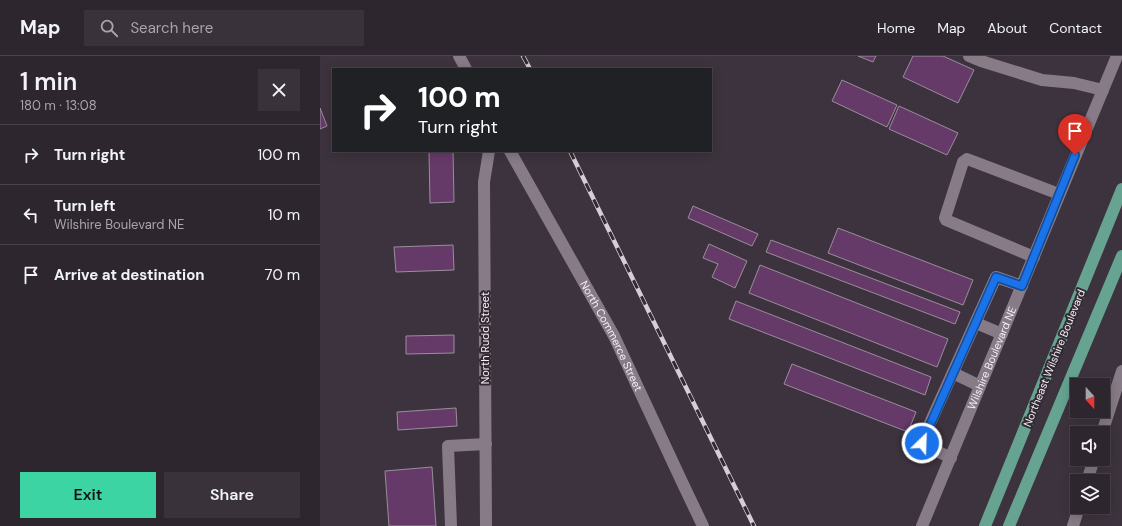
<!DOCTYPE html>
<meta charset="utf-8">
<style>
body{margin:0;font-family:"DM Sans",sans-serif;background:#3a323a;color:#f1f3f6;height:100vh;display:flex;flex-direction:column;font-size:15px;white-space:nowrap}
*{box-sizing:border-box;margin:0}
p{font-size:13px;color:#a7a5aa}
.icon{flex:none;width:22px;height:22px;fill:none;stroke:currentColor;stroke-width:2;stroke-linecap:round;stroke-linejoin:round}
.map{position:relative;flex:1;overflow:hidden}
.side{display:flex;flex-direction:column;background:#2e262e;width:320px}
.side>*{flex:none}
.banner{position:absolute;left:12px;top:12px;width:380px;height:84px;border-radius:0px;box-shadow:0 2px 10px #0003,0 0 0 1px #49434a;background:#202124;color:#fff;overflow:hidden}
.needle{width:26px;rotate:159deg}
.buttons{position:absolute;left:750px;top:322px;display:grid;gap:8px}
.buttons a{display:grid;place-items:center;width:40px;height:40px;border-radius:0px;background:#2e262e;box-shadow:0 2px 10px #0003,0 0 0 1px #49434a;font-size:20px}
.pin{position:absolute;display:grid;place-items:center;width:34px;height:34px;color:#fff;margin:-41px -17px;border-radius:50% 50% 50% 0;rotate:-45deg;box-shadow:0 0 4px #0007}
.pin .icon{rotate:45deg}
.me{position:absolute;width:44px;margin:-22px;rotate:24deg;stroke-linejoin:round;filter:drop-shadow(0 0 3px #0008)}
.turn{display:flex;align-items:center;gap:14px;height:84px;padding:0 20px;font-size:18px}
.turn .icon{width:52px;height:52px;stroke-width:2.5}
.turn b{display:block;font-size:28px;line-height:34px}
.round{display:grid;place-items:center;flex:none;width:42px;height:42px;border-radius:0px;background:#3a323a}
.headline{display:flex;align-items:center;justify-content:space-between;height:68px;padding:0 20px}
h1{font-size:24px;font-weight:600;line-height:30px}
.action{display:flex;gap:8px;margin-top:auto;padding:8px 20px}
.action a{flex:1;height:46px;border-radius:0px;background:#3dd4a3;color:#111;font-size:16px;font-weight:600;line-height:46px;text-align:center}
.action a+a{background:#3a323a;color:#f1f3f6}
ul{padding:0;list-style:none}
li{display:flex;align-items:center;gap:12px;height:60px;padding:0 20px;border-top:1px solid #49434a}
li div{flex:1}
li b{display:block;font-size:15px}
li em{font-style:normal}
header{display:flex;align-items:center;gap:24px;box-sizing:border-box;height:56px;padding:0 20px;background:#2e262e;border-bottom:1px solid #49434a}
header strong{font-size:19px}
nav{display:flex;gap:22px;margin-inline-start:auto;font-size:14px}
.search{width:280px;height:36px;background:#3a323a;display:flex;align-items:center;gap:10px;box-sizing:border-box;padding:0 14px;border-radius:0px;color:#a7a5aa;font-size:15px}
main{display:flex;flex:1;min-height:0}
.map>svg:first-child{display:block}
</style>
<header>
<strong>Map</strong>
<div class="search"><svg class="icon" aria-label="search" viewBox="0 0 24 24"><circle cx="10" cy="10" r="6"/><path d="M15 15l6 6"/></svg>Search here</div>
<nav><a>Home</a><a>Map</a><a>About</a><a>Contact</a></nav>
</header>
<main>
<section class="side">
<div class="headline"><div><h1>1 min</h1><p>180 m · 13:08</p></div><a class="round"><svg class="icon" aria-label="close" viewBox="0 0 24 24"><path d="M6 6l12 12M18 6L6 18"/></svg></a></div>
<ul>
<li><svg class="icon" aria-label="right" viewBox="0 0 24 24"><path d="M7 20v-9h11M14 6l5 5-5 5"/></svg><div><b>Turn right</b></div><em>100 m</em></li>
<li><svg class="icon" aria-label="left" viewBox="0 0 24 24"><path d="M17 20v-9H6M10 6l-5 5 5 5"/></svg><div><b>Turn left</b><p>Wilshire Boulevard NE</p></div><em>10 m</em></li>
<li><svg class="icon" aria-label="arrive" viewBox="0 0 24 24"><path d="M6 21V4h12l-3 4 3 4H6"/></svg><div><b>Arrive at destination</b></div><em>70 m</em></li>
</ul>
<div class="action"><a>Exit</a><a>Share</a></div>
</section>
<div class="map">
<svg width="802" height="470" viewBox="0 0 802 470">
<rect width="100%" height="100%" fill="#3d333e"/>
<!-- building -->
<g fill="#653a69" stroke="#998e9a">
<polygon points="538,0 556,0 553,6"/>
<polygon points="593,0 623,0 654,14 638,47 583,21"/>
<polygon points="522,24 577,49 567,71 512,45"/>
<polygon points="579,50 638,77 627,99 569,73"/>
<polygon points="0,52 7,70 0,73"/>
<polygon points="109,95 133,95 134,146 110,147"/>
<polygon points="373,150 438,178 432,190 368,162"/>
<polygon points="518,172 653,224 643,249 508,197"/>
<polygon points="451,184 640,256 635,268 446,196"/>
<polygon points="389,188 427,205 415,232 392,221 398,208 383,202"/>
<polygon points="133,189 134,214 76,216 74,191"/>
<polygon points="440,209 628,283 617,311 429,237"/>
<polygon points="416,245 611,321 605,339 409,263"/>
<polygon points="134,279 134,297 86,298 86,280"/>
<polygon points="472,308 596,356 588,376 464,328"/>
<polygon points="136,352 137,370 78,374 77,356"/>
<polygon points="112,411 116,470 69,470 65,415"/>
</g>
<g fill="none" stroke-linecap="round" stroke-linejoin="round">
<!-- minor -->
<g stroke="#867b87" stroke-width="12">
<polyline points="139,0 146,13"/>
<polyline points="649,0 661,5 722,24 754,27 783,34"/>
<path id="s1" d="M190,95L294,280L362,426L383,470"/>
<polyline points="714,201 626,164 625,162 643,106 647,103 739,138"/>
<polyline points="656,267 682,278"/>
<polyline points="633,317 660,330"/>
<polyline points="782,377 802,315"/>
<polyline points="631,402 601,387 676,221 702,230"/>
<polyline points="767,425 774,403"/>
<polyline points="131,470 128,390 166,388"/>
<polyline points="166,470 164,126 169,95"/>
<path id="s2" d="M602,470L797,0"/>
<polyline points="753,470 759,451"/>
</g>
<!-- major -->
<g stroke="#67a391" stroke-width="12">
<polyline points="665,470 802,133"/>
<polyline points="689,470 802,200"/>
</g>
<defs>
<g id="rail">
<polyline points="203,0 210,13"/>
<polyline points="250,95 434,470"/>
</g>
</defs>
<!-- rail casing -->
<use href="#rail" stroke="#d5ced6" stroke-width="4.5"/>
<!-- rail -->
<use href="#rail" stroke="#322933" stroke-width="3" stroke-dasharray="9" stroke-linecap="butt"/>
</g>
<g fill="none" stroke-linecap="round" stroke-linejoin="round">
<defs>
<polyline id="route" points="602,387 676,221 702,230 755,99"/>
</defs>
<!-- route casing -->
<use href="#route" stroke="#114b97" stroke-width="10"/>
<!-- route -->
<use href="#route" stroke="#1a73e8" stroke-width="7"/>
</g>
<g text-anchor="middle" stroke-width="4" stroke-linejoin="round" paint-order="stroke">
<!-- street labels -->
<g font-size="11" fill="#f3edf4" stroke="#322933">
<text dy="4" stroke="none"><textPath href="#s1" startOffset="211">North Commerce Street</textPath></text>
<text transform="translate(165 282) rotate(-90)" y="4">North Rudd Street</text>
<text dy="4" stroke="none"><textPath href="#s2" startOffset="182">Wilshire Boulevard NE</textPath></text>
<text transform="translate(734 302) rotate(-68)" y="4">Northeast Wilshire Boulevard</text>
</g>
</g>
</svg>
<div class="buttons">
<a><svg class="needle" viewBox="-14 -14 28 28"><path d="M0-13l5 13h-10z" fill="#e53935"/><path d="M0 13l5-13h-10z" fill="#a7a5aa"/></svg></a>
<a><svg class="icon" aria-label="sound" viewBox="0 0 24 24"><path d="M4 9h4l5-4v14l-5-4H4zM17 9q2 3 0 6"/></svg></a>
<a><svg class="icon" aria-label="layers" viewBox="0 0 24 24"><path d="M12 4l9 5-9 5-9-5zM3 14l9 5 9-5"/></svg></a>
</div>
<div class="pin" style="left:755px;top:99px;background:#d93025"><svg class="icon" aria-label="arrive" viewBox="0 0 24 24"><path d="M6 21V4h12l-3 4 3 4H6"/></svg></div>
<svg class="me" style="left:602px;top:387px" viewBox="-20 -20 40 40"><circle r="17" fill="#1a73e8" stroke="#fff" stroke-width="3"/><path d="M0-11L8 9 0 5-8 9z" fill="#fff"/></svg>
<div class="banner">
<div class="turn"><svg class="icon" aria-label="right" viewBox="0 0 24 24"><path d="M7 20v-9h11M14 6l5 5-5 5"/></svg><div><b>100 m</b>Turn right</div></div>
</div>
</div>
</main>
